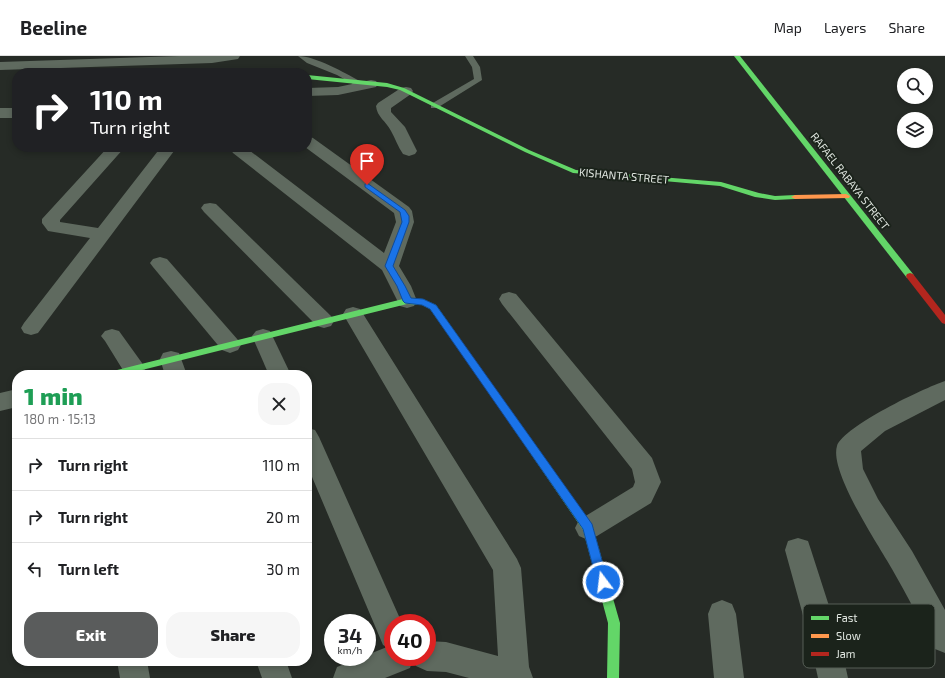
<!DOCTYPE html>
<meta charset="utf-8">
<style>
body{margin:0;font-family:"Exo 2",sans-serif;background:#f6f6f6;color:#202124;height:100vh;display:flex;flex-direction:column;font-size:15px;white-space:nowrap}
*{box-sizing:border-box;margin:0}
p{font-size:13px;color:#757577}
.icon{flex:none;width:22px;height:22px;fill:none;stroke:currentColor;stroke-width:2;stroke-linecap:round;stroke-linejoin:round}
.map{position:relative;flex:1;overflow:hidden}
.sheet{position:absolute;left:12px;top:314px;width:300px;height:296px;display:flex;flex-direction:column;background:#fff;border-radius:16px;box-shadow:0 2px 6px #0003}
.sheet>*{flex:none}
.banner{position:absolute;left:12px;top:12px;width:300px;height:84px;border-radius:16px;box-shadow:0 2px 6px #0003;background:#202124;color:#fff;overflow:hidden}
.controls{position:absolute;left:897px;top:12px;display:grid;gap:8px}
.controls a{display:grid;place-items:center;width:36px;height:36px;border-radius:50%;background:#fff;box-shadow:0 2px 6px #0003;font-size:20px}
.speed{position:absolute;left:324px;top:558px;display:flex;gap:8px;font-size:20px;font-weight:700;text-align:center}
.speed>*{display:grid;place-content:center;width:52px;height:52px;border-radius:50%;background:#fff;box-shadow:0 2px 6px #0003;line-height:1}
.speed small{font-size:10px;font-weight:400}
.speed .limit{border:6px solid #d22;background:#fff;color:#111}
.pin{position:absolute;display:grid;place-items:center;width:34px;height:34px;color:#fff;margin:-41px -17px;border-radius:50% 50% 50% 0;rotate:-45deg;box-shadow:0 0 4px #0007}
.pin .icon{rotate:45deg}
.me{position:absolute;width:44px;margin:-22px;rotate:345deg;stroke-linejoin:round;filter:drop-shadow(0 0 3px #0008)}
.turn{display:flex;align-items:center;gap:14px;height:84px;padding:0 12px;font-size:18px}
.turn .icon{width:52px;height:52px;stroke-width:2.5}
.turn b{display:block;font-size:28px;line-height:34px}
.round{display:grid;place-items:center;flex:none;width:42px;height:42px;border-radius:16px;background:#f6f6f6}
.headline{display:flex;align-items:center;justify-content:space-between;height:68px;padding:0 12px}
h1{font-size:24px;font-weight:800;line-height:30px;color:#1e9e55}
.primary-button{display:flex;gap:8px;margin-top:auto;padding:8px 12px}
.primary-button a{flex:1;height:46px;border-radius:16px;background:#5a5c5c;color:#fff;font-size:16px;font-weight:800;line-height:46px;text-align:center}
.primary-button a+a{background:#f6f6f6;color:#202124}
ul{padding:0;list-style:none}
li{display:flex;align-items:center;gap:12px;height:52px;padding:0 12px;border-top:1px solid #e0e0e0}
li div{flex:1}
li b{display:block;font-size:15px}
li em{font-style:normal}
header{display:flex;align-items:center;gap:24px;box-sizing:border-box;height:56px;padding:0 20px;background:#fff;border-bottom:1px solid #e0e0e0}
header strong{font-size:19px}
nav{display:flex;gap:22px;margin-inline-start:auto;font-size:14px}
.map>svg:first-child{display:block}
</style>
<header>
<strong>Beeline</strong>
<nav><a>Map</a><a>Layers</a><a>Share</a></nav>
</header>
<div class="map">
<svg width="945" height="622" viewBox="0 0 945 622">
<rect width="100%" height="100%" fill="#262b26"/>
<g fill="none" stroke-linecap="round" stroke-linejoin="round">
<!-- lane -->
<g fill="#5f6a5f" fill-rule="evenodd">
<path d="M298,0C315,0 345,17 360,25L361,31L360,33H354L353,28L337,19L307,7Z"/>
<polygon points="465,0 473,0 480,11 482,24 437,52 431,52 431,48 474,23 472,11"/>
</g>
<!-- street -->
<g fill="#5f6a5f" fill-rule="evenodd">
<polygon points="179,0 240,0 238,3 212,7 0,14 0,6"/>
<polygon points="371,24 376,25 378,28 376,31 338,39 307,40 307,32 338,31"/>
<path d="M406,31L411,32L413,35L411,38L391,52V56L405,71L417,95L415,98L409,100L403,98C398,91 395,82 391,75C386,65 377,61 376,50L378,47L401,32Z"/>
<rect x="0" y="52" width="17" height="10"/>
<polygon points="307,80 313,82 409,151 412,155 414,166 399,210 411,230 417,245 414,250 407,252 400,250 382,214 233,97 231,94 233,91 245,91 384,197 396,166 394,157 305,91 307,91"/>
<polygon points="108,91 125,91 60,164 60,166 98,172 161,91 177,91 38,277 31,279 24,277 21,272 24,267 90,182 48,175 42,167 42,163"/>
<polygon points="210,147 216,148 331,260 334,265 331,270 324,272 317,270 204,156 201,152 204,148"/>
<polygon points="160,201 167,203 238,284 241,289 238,294 230,297 222,294 153,211 150,207 153,203"/>
<polygon points="509,236 516,238 652,402 661,426 651,447 597,480 588,484 579,480 575,472 579,464 633,431 635,426 632,413 502,248 499,243 502,238"/>
<polygon points="353,251 360,253 517,503 521,512 529,611 533,622 469,622 446,616 427,615 416,610 413,603 410,612 385,622 333,622 337,611 362,601 367,601 367,599 387,591 383,589 307,409 307,372 315,374 319,381 402,567 393,567 393,601 427,601 427,585 446,586 498,600 493,514 343,258 346,253"/>
<polygon points="112,273 119,275 142,307 145,313 142,319 126,319 105,285 101,280 105,275"/>
<polygon points="263,273 270,275 291,319 269,319 252,280 256,275"/>
<polygon points="171,295 179,297 187,319 165,319 160,303 163,297"/>
<path d="M945,325V344L885,375L861,395L863,413L878,443L912,495L945,554V597L935,593C921,566 907,539 892,513C878,488 829,416 837,390C844,370 924,332 945,325Z"/>
<polygon points="17,333 17,351 0,355 0,337"/>
<polygon points="798,482 808,485 811,494 839,581 848,622 818,622 809,581 785,494 788,485"/>
<polygon points="722,544 732,548 736,558 744,622 714,622 708,558 712,548"/>
<polygon points="117,605 147,605 150,622 120,622"/>
<polygon points="256,605 286,605 292,622 262,622"/>
</g>
<!-- fast -->
<g fill="#63d668" fill-rule="evenodd">
<polygon points="734,0 740,0 913,218 914,220 913,222 907,222"/>
<polygon points="307,19 387,27 404,32 529,94 576,114 721,126 759,137 775,140 795,139 799,141 795,143 775,144 755,141 720,130 573,117 525,96 400,34 387,31 307,23"/>
<polygon points="407,242 423,243 436,249 460,283 461,285 460,287 454,287 430,253 422,249 407,248 122,319 104,319 109,316"/>
<polygon points="516,365 519,366 593,472 620,567 619,622 607,622 608,567 583,474 513,372 511,369 513,366"/>
</g>
<!-- slow -->
<polygon fill="#ff974d" fill-rule="evenodd" points="846,138 850,140 849,142 795,143 791,141 795,139"/>
<!-- jam -->
<g fill="#b3261e" fill-rule="evenodd">
<polygon points="910,217 913,218 945,259 945,268 942,267 907,222 906,220 907,218"/>
<polygon points="457,282 460,283 519,366 521,369 519,372 513,372 454,287 453,285"/>
</g>
</g>
<!-- route -->
<polygon fill="#1a73e8" stroke="#114b97" points="367,127 405,154 409,160 409,166 393,210 405,230 411,242 423,243 436,249 592,468 608,526 607,530 603,532 599,530 597,526 583,473 430,253 422,249 405,247 403,245 397,230 385,210 402,166 400,156 365,131 365,128"/>
<g text-anchor="middle" stroke-width="4" stroke-linejoin="round" paint-order="stroke">
<!-- far-street labels -->
<g font-size="11" fill="#e1e7e1" stroke="#1b231b">
<text transform="translate(624 120) rotate(5)" y="4">KISHANTA STREET</text>
<text transform="translate(850 125) rotate(52)" y="4">RAFAEL RABAYA STREET</text>
</g>
</g>
<!-- legend -->
<rect x="803" y="548" width="132" height="64" rx="6" fill="#1b231b" stroke="#565e56" stroke-width="1"/>
<rect x="811" y="560" width="18" height="4" fill="#63d668"/>
<rect x="811" y="578" width="18" height="4" fill="#ff974d"/>
<rect x="811" y="596" width="18" height="4" fill="#b3261e"/>
<g font-size="11" fill="#e1e7e1">
<text x="836" y="566">Fast</text>
<text x="836" y="584">Slow</text>
<text x="836" y="602">Jam</text>
</g>
</svg>
<div class="controls">
<a><svg class="icon" aria-label="search" viewBox="0 0 24 24"><circle cx="10" cy="10" r="6"/><path d="M15 15l6 6"/></svg></a>
<a><svg class="icon" aria-label="layers" viewBox="0 0 24 24"><path d="M12 4l9 5-9 5-9-5zM3 14l9 5 9-5"/></svg></a>
</div>
<div class="speed"><div>34<small>km/h</small></div><div class="limit">40</div></div>
<div class="pin" style="left:367px;top:129px;background:#d93025"><svg class="icon" aria-label="arrive" viewBox="0 0 24 24"><path d="M6 21V4h12l-3 4 3 4H6"/></svg></div>
<svg class="me" style="left:603px;top:526px" viewBox="-20 -20 40 40"><circle r="17" fill="#1a73e8" stroke="#fff" stroke-width="3"/><path d="M0-11L8 9 0 5-8 9z" fill="#fff"/></svg>
<div class="banner">
<div class="turn"><svg class="icon" aria-label="right" viewBox="0 0 24 24"><path d="M7 20v-9h11M14 6l5 5-5 5"/></svg><div><b>110 m</b>Turn right</div></div>
</div>
<section class="sheet">
<div class="headline"><div><h1>1 min</h1><p>180 m · 15:13</p></div><a class="round"><svg class="icon" aria-label="close" viewBox="0 0 24 24"><path d="M6 6l12 12M18 6L6 18"/></svg></a></div>
<ul>
<li><svg class="icon" aria-label="right" viewBox="0 0 24 24"><path d="M7 20v-9h11M14 6l5 5-5 5"/></svg><div><b>Turn right</b></div><em>110 m</em></li>
<li><svg class="icon" aria-label="right" viewBox="0 0 24 24"><path d="M7 20v-9h11M14 6l5 5-5 5"/></svg><div><b>Turn right</b></div><em>20 m</em></li>
<li><svg class="icon" aria-label="left" viewBox="0 0 24 24"><path d="M17 20v-9H6M10 6l-5 5 5 5"/></svg><div><b>Turn left</b></div><em>30 m</em></li>
</ul>
<div class="primary-button"><a>Exit</a><a>Share</a></div>
</section>
</div>
